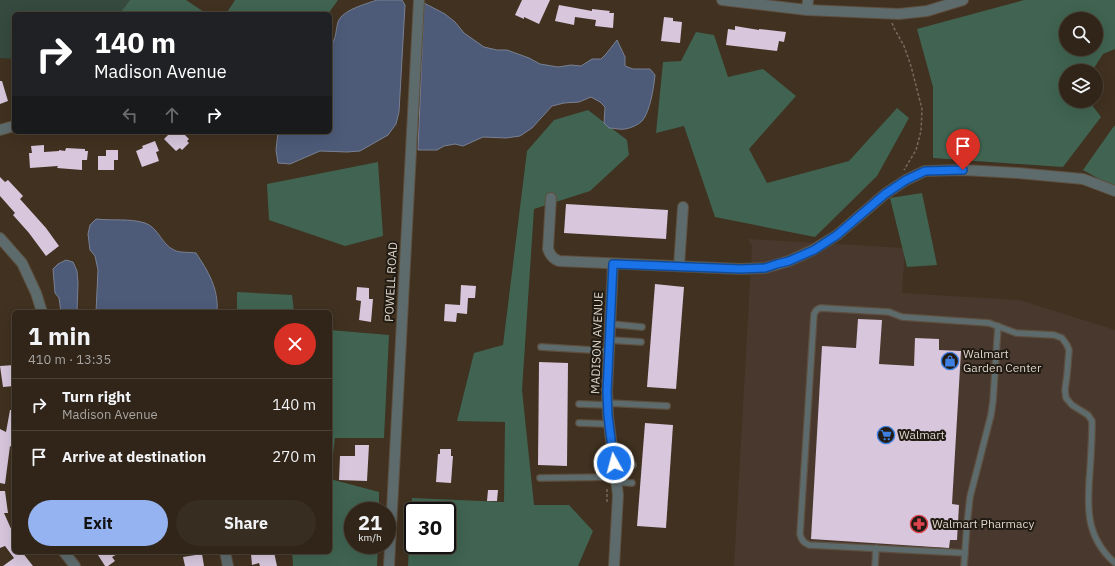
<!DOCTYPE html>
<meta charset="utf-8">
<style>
body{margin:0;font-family:"IBM Plex Sans",sans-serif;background:#382d21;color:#f1f3f6;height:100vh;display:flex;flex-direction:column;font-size:15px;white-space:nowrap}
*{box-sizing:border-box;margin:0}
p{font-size:13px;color:#a8a5a2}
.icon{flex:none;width:22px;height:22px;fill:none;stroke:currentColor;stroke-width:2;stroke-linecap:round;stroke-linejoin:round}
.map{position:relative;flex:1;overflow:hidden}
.panel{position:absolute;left:12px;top:310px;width:320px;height:244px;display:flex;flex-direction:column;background:#302518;border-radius:6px;box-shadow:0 4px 16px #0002,0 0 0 1px #4b4237}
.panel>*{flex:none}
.top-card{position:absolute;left:12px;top:12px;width:320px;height:122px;border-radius:6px;box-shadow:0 4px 16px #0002,0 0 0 1px #4b4237;background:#202124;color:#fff;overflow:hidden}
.controls{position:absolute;left:1059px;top:12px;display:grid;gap:8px}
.controls a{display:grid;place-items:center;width:44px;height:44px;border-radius:50%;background:#302518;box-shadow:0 4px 16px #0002,0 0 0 1px #4b4237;font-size:20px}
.speed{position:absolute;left:344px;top:502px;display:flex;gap:8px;font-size:20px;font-weight:700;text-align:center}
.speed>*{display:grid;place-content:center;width:52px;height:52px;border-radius:50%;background:#302518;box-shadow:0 4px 16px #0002,0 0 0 1px #4b4237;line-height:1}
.speed small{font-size:10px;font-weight:400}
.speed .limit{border:2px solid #111;border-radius:6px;background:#fff;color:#111}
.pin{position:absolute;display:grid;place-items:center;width:34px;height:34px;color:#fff;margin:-41px -17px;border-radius:50% 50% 50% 0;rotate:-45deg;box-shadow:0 0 4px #0007}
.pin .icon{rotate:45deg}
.me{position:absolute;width:44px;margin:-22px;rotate:353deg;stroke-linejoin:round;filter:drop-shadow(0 0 3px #0008)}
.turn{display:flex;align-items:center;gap:14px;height:84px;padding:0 16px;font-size:18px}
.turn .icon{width:52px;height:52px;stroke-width:2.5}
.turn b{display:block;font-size:28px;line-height:34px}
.lanes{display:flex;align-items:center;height:38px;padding:0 16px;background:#0003;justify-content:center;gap:20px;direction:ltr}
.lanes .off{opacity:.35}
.round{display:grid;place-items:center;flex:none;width:42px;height:42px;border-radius:21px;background:#382d21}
.head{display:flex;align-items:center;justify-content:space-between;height:68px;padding:0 16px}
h1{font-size:24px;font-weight:800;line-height:30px}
.action{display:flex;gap:8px;margin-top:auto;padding:8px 16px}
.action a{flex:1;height:46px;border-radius:24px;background:#95b2f1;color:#111;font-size:16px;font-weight:800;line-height:46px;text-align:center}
.action a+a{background:#382d21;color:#f1f3f6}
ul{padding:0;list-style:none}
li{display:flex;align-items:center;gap:12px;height:52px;padding:0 16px;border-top:1px solid #4b4237}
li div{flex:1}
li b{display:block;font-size:15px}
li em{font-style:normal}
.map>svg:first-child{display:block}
</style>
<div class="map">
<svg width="1115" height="566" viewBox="0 0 1115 566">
<rect width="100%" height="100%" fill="#403120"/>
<!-- commercial -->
<polygon fill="#49382d" points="748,239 905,248 902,293 1020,300 1115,330 1115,566 734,566 752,246"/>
<!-- green -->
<polygon fill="#364a3f" points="0,0 130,0 119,14 14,14 14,59 0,58"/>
<!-- forest -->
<g fill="#406451" fill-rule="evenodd">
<polygon points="130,0 186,0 207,14 119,14"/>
<polygon points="235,0 338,0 328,14 226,14"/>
<path d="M1024,0H1115V49L1103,54L1092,71H1066V101H1089L1101,117L1063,167L933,158V87L917,29ZM1066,19H1096V49H1066Z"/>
<polygon points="696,32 714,35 728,77 763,69 796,96 749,149 767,183 849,161 897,108 909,118 877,176 815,237 715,217 684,126 656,133 663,62 681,61"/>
<path d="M588,110L627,140L629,155L590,191L534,209L522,390L534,505H569L593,531L578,566H408L412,498L504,502L505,422L457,421L474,353L503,345L527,151L554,120ZM413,511H447V545H413Z"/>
<polygon points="1114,126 1115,126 1115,188 1083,170"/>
<polygon points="378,162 383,236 345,246 269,220 267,184"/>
<polygon points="922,193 937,265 907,267 890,198"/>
<polygon points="237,292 292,295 294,312 237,312"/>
<polygon points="330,330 389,335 384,438 335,438 330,479 379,492 379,511 353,511 353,545 378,545 377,566 293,566 292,552 330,552"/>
</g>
<!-- water -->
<g fill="#4d5b79" stroke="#798092">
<path d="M377,0H402L405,5L399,112L396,124L388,135L360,151L347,152L320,151L290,164L278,163L276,150L278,132H330V47C337,37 335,33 338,22C342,10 366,4 377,0Z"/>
<path d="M424,3L445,14L455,22L464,33L484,47L497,50H507L529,58L540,64L558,67L571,65L581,66L592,59H601L606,54L617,40L625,57V66L633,69H650L655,75C654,87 650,112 642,121C638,125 631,128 625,129C620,130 614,128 609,128L604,123L605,107L600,102L591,97L579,102L564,103L552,106L532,128L520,136L506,138L483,137L463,146L455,144L444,146L437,150H418Z"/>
<path d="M96,219C112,221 129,218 145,223C159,228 161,244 174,250C179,253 190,252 196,253C208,271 219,289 217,312H96L98,270L95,256L90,250L88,234L90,225Z"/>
<polygon points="66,260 73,262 77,271 78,283 77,312 61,312 59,298 55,293 53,269 58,264"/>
</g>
<!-- building -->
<g fill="#d7c6dc">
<polygon points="522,0 550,0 539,24 524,17 524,19 515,15"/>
<polygon points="559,5 592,11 592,9 610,11 609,13 614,13 613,28 595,26 596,20 575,17 574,25 555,21"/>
<polygon points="664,17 673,18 673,21 682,22 680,43 661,41"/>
<polygon points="735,26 759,30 759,29 786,32 784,42 779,41 777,51 726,45 728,29 735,30"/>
<polygon points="0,81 2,81 8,101 0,104"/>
<polygon points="171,132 182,132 189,139 187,141 189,143 182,150 180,148 176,151 164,139"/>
<polygon points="155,141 159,151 156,152 159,161 142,167 136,151 143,148 142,146"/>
<polygon points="44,145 44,152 59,151 59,150 65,151 66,148 85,149 85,151 88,151 87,160 82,160 82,170 57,168 58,166 30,168 29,153 32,153 31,146"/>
<polygon points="106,150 118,150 118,160 114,160 114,170 98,170 98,156 106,156"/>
<polygon points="0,177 5,182 8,180 23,196 20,199 46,228 59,246 46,256 29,233 13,215 15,213 0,196"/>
<polygon points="566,204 668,210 666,239 564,233"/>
<polygon points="655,284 684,287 676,389 647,387"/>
<polygon points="461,285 476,286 475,298 468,298 467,314 457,313 456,322 444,321 445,304 460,305"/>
<polygon points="357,287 369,288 369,299 373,299 371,322 359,320 361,301 356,300"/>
<polygon points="858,319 882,320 879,364 914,366 915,338 939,339 939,350 961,351 952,504 959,505 957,540 950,540 949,548 811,539 822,346 856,348"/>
<polygon points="539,362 568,363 567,466 538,465"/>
<polygon points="14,365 14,386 3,387 0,366"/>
<polygon points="10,410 14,410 14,448 10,446 5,484 0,483 0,429 6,432"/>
<polygon points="645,423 673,425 666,528 637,526"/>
<polygon points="355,445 369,445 367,481 339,480 340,456 355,456"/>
<polygon points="440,449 451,449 451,456 453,456 451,483 436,482 438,454 440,454"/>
<polygon points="488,490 498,490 497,501 487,501"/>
<polygon points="0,491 5,491 8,513 4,513 12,531 14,530 14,552 22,552 33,566 3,566 14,558 5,546 0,548"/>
<polygon points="102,552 121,552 112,557 115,561 108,566 105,566 98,555"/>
<polygon points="263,552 274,552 277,566 260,566 259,563 252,565 251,554"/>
<polygon points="202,554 204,566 185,566 183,557"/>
</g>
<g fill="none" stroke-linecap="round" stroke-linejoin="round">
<defs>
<g id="service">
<polyline points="610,324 642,327"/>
<polyline points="609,340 641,342"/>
<polyline points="541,347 609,351"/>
<polyline points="607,403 667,406"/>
<polyline points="579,404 607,405"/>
<polyline points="579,423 609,424"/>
<polyline points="614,463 633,465"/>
<polyline points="540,478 616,477"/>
<polyline points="617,482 632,483"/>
<path d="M965,553L809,545C804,543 801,540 800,534L814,314C816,310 817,309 821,308L889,312L902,317L989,323L1016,333L1054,335L1062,338L1067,345L1069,350L1067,375L1065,390L1066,398L1072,405L1088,415L1092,421V424C1092,439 1091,454 1090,470C1087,506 1085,537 1115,563"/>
<polyline points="875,566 876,548"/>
<polyline points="964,566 967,524 970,497 991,415 993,401 998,326"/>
</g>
<g id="minor">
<polyline points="722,0 807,10 899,14 927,11 963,0"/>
<polyline points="807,10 808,0"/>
<polyline points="0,130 14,126"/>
<path d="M551,198L548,249C550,255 553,259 559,261L741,269L765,268L789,261L813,250L837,235L885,194L906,180L925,171L963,170L1018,173L1083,179L1115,191"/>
<polyline points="0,238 22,263 36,293 42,312"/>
<polyline points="613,264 607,391 608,416 618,495 614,566"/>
<polyline points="679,266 683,207"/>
<polyline points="64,552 75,566"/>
<polyline points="225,552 228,566"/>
<polyline points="389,566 419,0"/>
</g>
</defs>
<!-- service casing -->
<use href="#service" stroke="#5d4f3f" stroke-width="8"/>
<!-- minor casing -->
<use href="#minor" stroke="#5d4f3f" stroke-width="12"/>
<!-- path -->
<g stroke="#776a5b" stroke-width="1.5" stroke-dasharray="3 2" stroke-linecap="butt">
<polyline points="892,23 894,28 904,46 911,66 922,109 921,131 916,150 904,170"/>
<polyline points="607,489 607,503"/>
</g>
<!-- service -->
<use href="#service" stroke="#5e6b6c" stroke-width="5.5"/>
<!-- minor -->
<use href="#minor" stroke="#5e6b6c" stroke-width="10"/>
</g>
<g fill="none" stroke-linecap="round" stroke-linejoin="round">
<defs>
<polyline id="route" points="614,463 608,416 607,392 613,264 741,269 765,268 777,264 789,261 814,250 837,235 885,194 906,180 925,171 963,170"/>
</defs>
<!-- route casing -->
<use href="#route" stroke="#114b97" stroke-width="10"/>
<!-- route -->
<use href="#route" stroke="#1a73e8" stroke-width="7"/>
</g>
<!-- icons -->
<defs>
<symbol id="shop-ring" viewBox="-11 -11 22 22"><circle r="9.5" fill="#211b13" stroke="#3f7fe0" stroke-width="1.5"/><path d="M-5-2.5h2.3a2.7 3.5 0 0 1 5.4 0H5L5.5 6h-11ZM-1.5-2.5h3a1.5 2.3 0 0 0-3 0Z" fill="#3f7fe0"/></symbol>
<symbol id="supermarket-ring" viewBox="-11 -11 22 22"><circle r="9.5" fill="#211b13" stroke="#3f7fe0" stroke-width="1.5"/><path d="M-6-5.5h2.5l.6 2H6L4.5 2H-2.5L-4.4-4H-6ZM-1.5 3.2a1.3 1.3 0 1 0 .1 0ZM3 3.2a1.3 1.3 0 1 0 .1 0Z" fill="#3f7fe0"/></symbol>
<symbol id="pharmacy-ring" viewBox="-11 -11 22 22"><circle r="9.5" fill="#211b13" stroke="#e0444e" stroke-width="1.5"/><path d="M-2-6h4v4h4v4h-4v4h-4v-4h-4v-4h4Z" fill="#e0444e"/></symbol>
</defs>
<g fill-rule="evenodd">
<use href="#shop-ring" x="940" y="351" width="20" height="20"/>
<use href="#supermarket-ring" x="876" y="425" width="20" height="20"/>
<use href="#pharmacy-ring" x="909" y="514" width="20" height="20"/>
</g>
<g text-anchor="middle" stroke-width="4" stroke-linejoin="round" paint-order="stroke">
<!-- street labels -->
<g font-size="12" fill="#dfd6cb" stroke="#211b13">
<text transform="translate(391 282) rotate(-87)" y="4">POWELL ROAD</text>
<text transform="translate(597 343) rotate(-88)" y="4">MADISON AVENUE</text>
</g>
<!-- poi labels -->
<g font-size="12" fill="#dfd6cb" stroke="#211b13" text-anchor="start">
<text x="963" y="358">Walmart<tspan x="963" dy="14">Garden Center</tspan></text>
<text x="899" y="439">Walmart</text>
<text x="932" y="528">Walmart Pharmacy</text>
</g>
</g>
</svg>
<div class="controls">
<a><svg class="icon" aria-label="search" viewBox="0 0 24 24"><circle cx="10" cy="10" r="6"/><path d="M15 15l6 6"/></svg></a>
<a><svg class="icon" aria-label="layers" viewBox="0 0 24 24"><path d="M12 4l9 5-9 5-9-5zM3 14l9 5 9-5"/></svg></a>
</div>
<div class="speed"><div>21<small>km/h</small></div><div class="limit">30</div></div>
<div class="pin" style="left:963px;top:170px;background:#d93025"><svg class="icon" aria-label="arrive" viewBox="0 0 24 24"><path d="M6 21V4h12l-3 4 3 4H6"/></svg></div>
<svg class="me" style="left:614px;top:463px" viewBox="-20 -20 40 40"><circle r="17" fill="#1a73e8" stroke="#fff" stroke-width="3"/><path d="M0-11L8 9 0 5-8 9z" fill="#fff"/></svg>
<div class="top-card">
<div class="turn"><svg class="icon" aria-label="right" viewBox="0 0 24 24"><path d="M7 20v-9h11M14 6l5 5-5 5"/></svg><div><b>140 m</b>Madison Avenue</div></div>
<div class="lanes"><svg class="icon off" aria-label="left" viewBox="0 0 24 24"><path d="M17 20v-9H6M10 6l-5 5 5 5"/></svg><svg class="icon off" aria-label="ahead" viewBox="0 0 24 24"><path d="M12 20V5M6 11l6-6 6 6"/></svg><svg class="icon" aria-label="right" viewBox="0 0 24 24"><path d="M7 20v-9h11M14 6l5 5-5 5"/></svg></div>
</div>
<section class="panel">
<div class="head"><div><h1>1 min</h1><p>410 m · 13:35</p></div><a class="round" style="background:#d93025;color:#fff"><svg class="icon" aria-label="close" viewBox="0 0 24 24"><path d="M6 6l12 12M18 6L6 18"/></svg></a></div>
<ul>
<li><svg class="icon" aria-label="right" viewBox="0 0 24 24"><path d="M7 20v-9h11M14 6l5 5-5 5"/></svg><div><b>Turn right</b><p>Madison Avenue</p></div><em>140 m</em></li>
<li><svg class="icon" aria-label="arrive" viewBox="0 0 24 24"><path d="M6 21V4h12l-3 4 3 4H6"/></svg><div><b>Arrive at destination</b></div><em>270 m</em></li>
</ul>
<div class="action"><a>Exit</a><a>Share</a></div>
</section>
</div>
